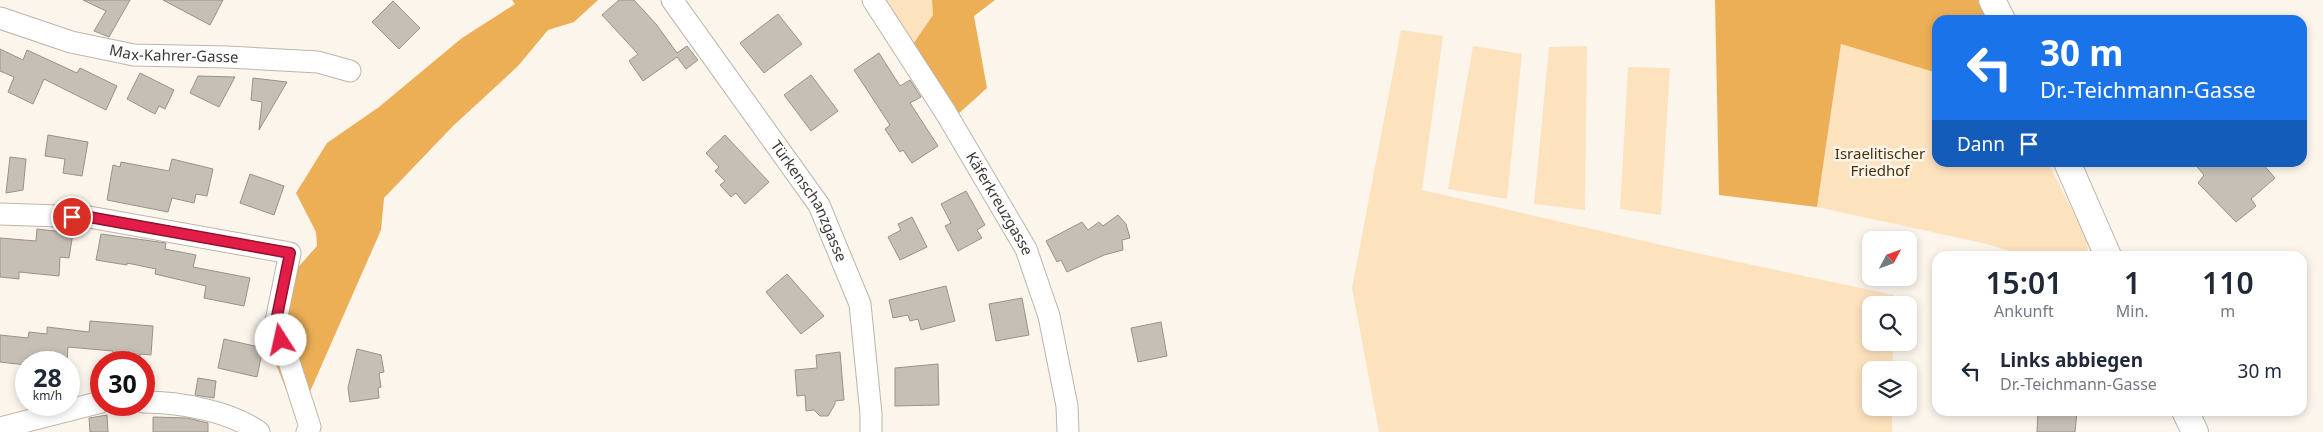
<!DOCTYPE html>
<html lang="de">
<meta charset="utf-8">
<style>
body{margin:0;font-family:"Noto Sans",sans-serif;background:#f2f2f3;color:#1f2937;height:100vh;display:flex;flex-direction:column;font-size:19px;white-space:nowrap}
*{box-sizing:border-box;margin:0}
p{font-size:16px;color:#747a83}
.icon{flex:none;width:28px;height:28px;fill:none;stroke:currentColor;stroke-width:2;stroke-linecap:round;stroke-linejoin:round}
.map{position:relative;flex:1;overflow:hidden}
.drawer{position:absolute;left:1932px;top:251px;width:375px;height:165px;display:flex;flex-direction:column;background:#fff;border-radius:15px;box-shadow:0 2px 8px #0003}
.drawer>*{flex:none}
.top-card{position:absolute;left:1932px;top:15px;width:375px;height:152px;border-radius:15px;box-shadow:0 2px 8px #0003;background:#1a73e8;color:#fff;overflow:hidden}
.needle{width:32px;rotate:49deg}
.controls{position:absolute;left:1862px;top:231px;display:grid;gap:10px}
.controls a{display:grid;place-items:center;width:55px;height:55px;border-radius:10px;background:#fff;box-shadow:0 2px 8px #0003;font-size:25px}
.speed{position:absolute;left:15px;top:351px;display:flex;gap:10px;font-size:25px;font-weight:700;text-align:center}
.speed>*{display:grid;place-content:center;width:65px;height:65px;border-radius:50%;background:#fff;box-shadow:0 2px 8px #0003;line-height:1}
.speed small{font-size:12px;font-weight:400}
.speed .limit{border:8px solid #d22;background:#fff;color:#111}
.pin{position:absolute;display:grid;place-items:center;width:42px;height:42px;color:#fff;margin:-21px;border:2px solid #fff;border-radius:50%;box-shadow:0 1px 5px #0007}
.me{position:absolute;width:55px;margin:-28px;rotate:350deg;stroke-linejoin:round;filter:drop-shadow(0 0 4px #0008)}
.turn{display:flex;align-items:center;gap:18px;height:105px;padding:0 25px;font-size:22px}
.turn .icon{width:65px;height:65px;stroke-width:2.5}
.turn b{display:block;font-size:35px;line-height:42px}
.then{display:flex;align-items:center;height:48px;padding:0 25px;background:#0003;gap:10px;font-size:19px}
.eta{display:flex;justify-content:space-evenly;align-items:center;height:85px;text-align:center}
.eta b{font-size:30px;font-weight:600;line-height:35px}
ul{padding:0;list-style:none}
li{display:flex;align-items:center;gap:15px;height:70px;padding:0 25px}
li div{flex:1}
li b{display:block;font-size:19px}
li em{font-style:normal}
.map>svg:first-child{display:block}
</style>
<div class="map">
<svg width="2323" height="432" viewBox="0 0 2323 432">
<rect width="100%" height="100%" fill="#fcf5ec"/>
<!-- green -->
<g fill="#fde2be">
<polygon points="884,0 932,0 933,15 913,44"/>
<polygon points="1401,30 1443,36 1422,190 1710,256 1894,295 1894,305 1871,305 1871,342 1893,343 1893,370 1871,370 1871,408 1892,408 1892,432 1379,432 1352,288"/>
<polygon points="1841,44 1937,73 1938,162 2048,163 2087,239 2088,256 2026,256 1987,244 1817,207"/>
<polygon points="1473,46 1522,54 1507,199 1448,189"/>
<polygon points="1587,46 1585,210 1534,204 1549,47"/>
<polygon points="1628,67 1670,68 1661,215 1620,209"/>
</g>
<!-- forest -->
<g fill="#ecaf56">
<polygon points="512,0 598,0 574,22 548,30 518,66 453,126 384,198 381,230 298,419 271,352 284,283 317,246 316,232 296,193 327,143 379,107 462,38 515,4"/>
<polygon points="932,0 995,0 974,16 987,88 957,115 913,44 933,15"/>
<polygon points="1715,0 1998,0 2001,20 1938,20 1937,73 1841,44 1817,207 1719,195"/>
</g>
<!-- building -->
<g fill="#c6bfb6" stroke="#989289">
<polygon points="83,0 130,0 109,37 94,31 106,11"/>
<polygon points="163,0 223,0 210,25"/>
<polygon points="619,0 634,0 656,24 677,53 687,46 698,60 686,69 677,57 643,81 629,61 638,54 602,15"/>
<polygon points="393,1 420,28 399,49 372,22"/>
<polygon points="778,14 802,44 764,73 740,43"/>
<polygon points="0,49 23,60 27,50 77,73 80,68 117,86 106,110 44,79 33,104 8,92 14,77 0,71"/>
<polygon points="879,53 900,86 910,80 921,97 910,103 938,146 912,163 903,150 900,152 885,129 890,125 854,70"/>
<polygon points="140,73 174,90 165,109 159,106 155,114 127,99"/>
<polygon points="811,75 838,111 811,131 784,95"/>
<polygon points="198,76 235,77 219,107 190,93"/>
<polygon points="253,78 287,82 259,130 262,102 251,100"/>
<polygon points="48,135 88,142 82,176 63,173 65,159 45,156"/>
<polygon points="725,135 769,182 745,204 736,193 731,197 720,185 725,181 715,171 719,167 706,153"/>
<polygon points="10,157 26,159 23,190 6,193"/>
<polygon points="172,159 213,169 207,196 196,194 194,203 172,198 168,212 107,200 113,165 120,167 121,162 169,171"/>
<polygon points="2193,162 2261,162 2275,178 2251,199 2256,206 2236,222 2198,183 2204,175"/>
<polygon points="250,174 284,186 274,215 240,203"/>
<polygon points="966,191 985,225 977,230 982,238 958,251 945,226 951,223 941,204"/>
<polygon points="1118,215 1126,224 1130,238 1122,240 1123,250 1104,255 1067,272 1061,260 1057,262 1046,241 1082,222 1088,230 1099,222 1103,226"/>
<polygon points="912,217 927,247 900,260 888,237 901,230 898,224"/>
<polygon points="37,229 73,233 69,258 60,257 59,276 19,272 19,279 0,277 0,238 36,241"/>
<polygon points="101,234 166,243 165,249 196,255 193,267 250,278 244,306 204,298 206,286 155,274 156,269 127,263 127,265 96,260"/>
<polygon points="787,274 824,316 801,334 766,292"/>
<polygon points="946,286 955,321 921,330 918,319 910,321 908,315 893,318 889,300"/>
<polygon points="1022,298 1029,335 996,341 989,304"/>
<polygon points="90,321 153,326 151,355 140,354 140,362 112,362 113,351 68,347 67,362 26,362 26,365 0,362 0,335 28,338 29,332 47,334 47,327 89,332"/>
<polygon points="1161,322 1167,356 1138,362 1131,328"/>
<polygon points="224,339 263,348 257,377 218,368"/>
<polygon points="357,349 381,355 384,372 379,373 381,387 378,388 379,398 350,402 348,388"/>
<polygon points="840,352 844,400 835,401 835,404 828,416 820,416 814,410 806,411 805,395 797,396 795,370 817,368 816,355"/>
<polygon points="938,364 939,405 895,406 895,368"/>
<polygon points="198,378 216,381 214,398 195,395"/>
<polygon points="2038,411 2077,411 2075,432 2037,432"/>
<polygon points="107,415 108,432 90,432 89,418"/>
<polygon points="153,417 187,418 208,423 208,432 153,432"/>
</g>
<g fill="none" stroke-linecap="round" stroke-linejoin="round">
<defs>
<g id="minor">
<path id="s1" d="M672,0L819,205L860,304L871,414V432"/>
<path id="s2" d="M873,0L946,113L1026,249L1049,316L1067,406L1068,432"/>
<path id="s3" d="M0,18L71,42L134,55L227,57L318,62L350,71"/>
<polyline points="0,214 89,217 290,253 276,321 310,427 307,432"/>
<path d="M144,402C179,402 230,411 259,432"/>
<polyline points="0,428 101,402"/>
</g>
<g id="tertiary">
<polyline points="1992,0 2002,20"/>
<polyline points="2067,162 2108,256"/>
<polyline points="2185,411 2195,432"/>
</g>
</defs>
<!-- minor casing -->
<use href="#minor" stroke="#bcb5ac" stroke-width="23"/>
<!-- tertiary casing -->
<use href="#tertiary" stroke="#bcb5ac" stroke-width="28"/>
<!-- minor -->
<use href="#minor" stroke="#fff" stroke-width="21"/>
<!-- tertiary -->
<use href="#tertiary" stroke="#fff" stroke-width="26"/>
</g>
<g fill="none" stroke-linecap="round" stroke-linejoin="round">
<defs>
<polyline id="route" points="72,217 89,217 290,253 276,321 281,340"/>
</defs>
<!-- route casing -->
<use href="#route" stroke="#92132f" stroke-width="12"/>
<!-- route -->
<use href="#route" stroke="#e11d48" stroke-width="9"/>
</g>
<g text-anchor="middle" stroke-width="5" stroke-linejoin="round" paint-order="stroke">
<!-- street labels -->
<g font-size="15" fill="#3d3a36" stroke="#fcf5ec">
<text dy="5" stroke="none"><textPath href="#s3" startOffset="179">Max-Kahrer-Gasse</textPath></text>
<text dy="5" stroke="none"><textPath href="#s1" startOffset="244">Türkenschanzgasse</textPath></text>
<text dy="5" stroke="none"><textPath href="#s2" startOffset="240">Käferkreuzgasse</textPath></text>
</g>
<!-- park labels -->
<g font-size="15" fill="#493009" stroke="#fcf5ec">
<text x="1880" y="159">Israelitischer<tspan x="1880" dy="17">Friedhof</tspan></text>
</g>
</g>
</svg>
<div class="controls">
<a><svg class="needle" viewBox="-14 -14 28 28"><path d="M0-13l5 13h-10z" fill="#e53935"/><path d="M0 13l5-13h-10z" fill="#747a83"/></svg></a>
<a><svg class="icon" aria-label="search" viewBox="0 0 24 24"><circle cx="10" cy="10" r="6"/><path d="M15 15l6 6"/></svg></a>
<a><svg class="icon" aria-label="layers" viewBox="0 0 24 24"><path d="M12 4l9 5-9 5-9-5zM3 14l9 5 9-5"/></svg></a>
</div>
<div class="speed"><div>28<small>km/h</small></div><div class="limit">30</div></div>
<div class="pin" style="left:72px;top:217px;background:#d93025"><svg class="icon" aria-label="arrive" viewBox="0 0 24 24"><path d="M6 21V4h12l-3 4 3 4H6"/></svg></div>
<svg class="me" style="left:281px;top:340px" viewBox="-20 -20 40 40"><circle r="19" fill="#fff"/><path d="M0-13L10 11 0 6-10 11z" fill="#e11d48"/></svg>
<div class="top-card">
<div class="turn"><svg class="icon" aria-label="left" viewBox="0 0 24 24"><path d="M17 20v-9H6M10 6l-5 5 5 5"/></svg><div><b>30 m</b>Dr.-Teichmann-Gasse</div></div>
<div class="then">Dann<svg class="icon" aria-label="arrive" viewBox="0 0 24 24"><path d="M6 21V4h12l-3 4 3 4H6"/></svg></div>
</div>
<section class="drawer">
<div class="eta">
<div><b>15:01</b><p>Ankunft</p></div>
<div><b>1</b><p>Min.</p></div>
<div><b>110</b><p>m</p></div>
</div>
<ul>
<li><svg class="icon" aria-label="left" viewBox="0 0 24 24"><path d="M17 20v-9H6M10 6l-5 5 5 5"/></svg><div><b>Links abbiegen</b><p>Dr.-Teichmann-Gasse</p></div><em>30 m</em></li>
</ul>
</section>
</div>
